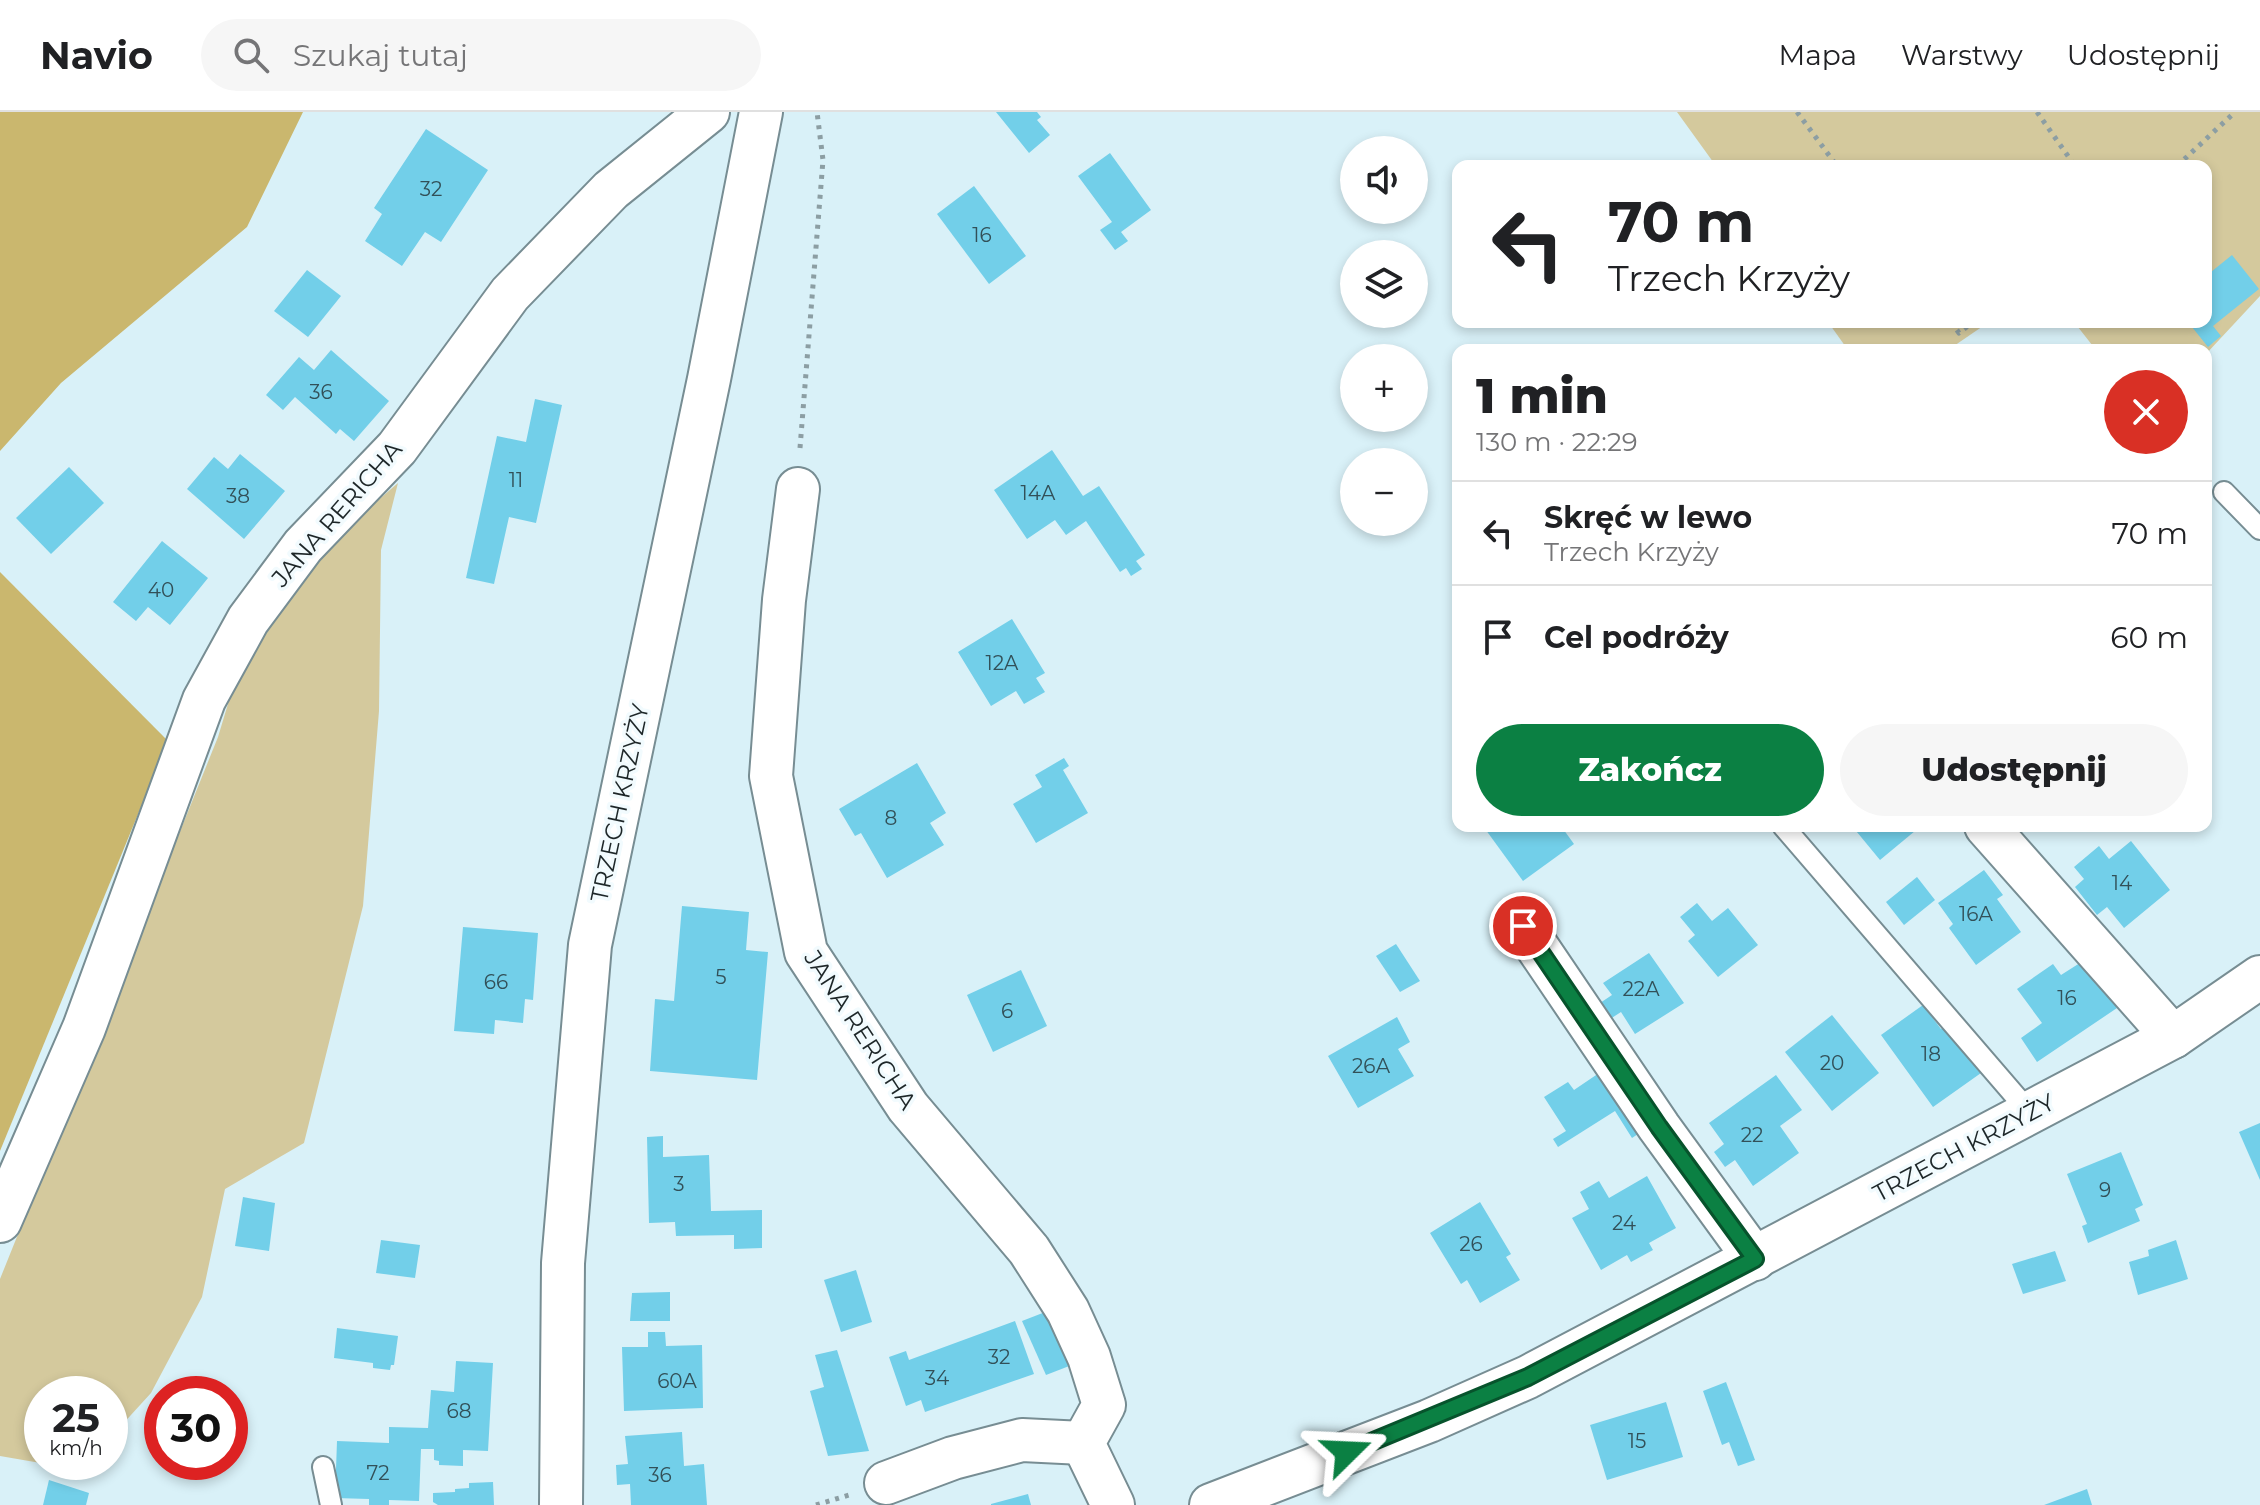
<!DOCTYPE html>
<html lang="pl">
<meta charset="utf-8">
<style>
body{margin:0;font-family:Montserrat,sans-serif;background:#f6f6f6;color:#202124;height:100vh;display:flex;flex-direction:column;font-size:30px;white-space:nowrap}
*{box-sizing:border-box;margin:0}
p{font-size:26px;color:#757577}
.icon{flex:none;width:44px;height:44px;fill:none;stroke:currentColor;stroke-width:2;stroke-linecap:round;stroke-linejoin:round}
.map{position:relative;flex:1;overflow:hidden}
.sheet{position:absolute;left:1452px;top:232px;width:760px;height:488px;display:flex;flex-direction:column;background:#fff;border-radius:16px;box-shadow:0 4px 12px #0003}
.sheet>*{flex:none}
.hud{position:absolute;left:1452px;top:48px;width:760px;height:168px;border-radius:16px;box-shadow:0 4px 12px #0003;background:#fff;color:#202124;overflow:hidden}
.tools{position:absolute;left:1340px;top:24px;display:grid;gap:16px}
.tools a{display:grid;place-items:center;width:88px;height:88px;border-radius:50%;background:#fff;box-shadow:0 4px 12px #0003;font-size:40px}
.speed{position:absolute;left:24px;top:1264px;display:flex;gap:16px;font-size:40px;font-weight:700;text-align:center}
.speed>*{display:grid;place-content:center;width:104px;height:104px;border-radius:50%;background:#fff;box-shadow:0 4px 12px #0003;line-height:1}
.speed small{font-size:20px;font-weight:400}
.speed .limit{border:12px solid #d22;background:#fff;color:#111}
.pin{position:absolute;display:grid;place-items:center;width:68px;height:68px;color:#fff;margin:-34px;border:4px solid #fff;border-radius:50%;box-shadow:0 2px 8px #0007}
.me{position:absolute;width:88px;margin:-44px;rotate:69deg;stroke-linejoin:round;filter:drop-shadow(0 0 6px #0008)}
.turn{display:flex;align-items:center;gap:28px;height:168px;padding:0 24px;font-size:36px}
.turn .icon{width:104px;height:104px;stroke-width:2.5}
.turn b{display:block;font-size:56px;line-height:68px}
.round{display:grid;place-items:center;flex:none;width:84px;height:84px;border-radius:42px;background:#f6f6f6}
.summary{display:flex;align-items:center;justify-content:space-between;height:136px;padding:0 24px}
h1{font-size:48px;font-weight:800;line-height:60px}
.cta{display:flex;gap:16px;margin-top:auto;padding:16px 24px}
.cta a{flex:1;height:92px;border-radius:48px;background:#0b8043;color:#fff;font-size:32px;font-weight:800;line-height:92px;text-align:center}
.cta a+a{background:#f6f6f6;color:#202124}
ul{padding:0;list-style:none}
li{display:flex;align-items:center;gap:24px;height:104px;padding:0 24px;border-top:2px solid #e0e0e0}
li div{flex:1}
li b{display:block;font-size:30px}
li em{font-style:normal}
header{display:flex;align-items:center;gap:48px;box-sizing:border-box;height:112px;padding:0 40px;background:#fff;border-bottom:2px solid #e0e0e0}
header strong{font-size:38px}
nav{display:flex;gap:44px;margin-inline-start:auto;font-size:28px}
.search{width:560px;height:72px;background:#f6f6f6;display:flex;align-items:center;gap:20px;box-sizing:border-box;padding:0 28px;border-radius:44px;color:#757577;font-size:30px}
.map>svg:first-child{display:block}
</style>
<header>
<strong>Navio</strong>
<div class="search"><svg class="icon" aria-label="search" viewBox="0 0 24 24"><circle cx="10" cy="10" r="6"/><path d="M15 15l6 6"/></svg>Szukaj tutaj</div>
<nav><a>Mapa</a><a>Warstwy</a><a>Udostępnij</a></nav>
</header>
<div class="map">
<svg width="2260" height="1393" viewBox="0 0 2260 1393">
<rect width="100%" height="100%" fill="#d9f1f8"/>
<!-- green -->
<g fill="#d4c99d">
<polygon points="1677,0 2260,0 2260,184 2206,242 2206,238 2096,238 2074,210 2206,210 2206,54 1716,54"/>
<polygon points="1828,210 1989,210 1948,238 1848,238"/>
<polygon points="398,371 381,438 379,599 363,794 304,1031 225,1077 202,1185 151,1281 110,1326 110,1282 42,1282 42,1350 88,1350 81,1358 0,1344 0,1167 218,625 237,562 334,426"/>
</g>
<!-- forest -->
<g fill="#cab76e">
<polygon points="0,0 303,0 247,115 61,271 0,339"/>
<polygon points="0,460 168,629 0,1039"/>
</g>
<!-- building -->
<g fill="#72cfe9">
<polygon points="996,0 1037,0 1041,5 1037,8 1050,23 1029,41"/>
<polygon points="426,17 488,58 441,130 425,120 402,154 365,129 382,102 374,96"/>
<polygon points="1110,41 1151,98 1121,120 1128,129 1115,138 1100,118 1112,110 1078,64"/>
<polygon points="974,74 1026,144 989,172 937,102"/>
<polygon points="2232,143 2259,177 2213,214 2221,224 2208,235 2188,210 2206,210 2206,164"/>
<polygon points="307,158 341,184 308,225 274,199"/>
<polygon points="331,238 389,289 354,329 340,317 336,322 295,285 283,298 266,283 299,245 314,258"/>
<polygon points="535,287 562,293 536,411 509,405 494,472 466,466 497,324 526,330"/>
<polygon points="1052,338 1083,384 1099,374 1145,443 1136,449 1142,457 1131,464 1126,456 1120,460 1086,409 1066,423 1055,408 1027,427 994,378"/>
<polygon points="240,342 285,379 244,427 187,377 214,345 228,357"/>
<polygon points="69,355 104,391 51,442 16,406"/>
<polygon points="162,429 208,466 170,513 148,495 136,509 113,490"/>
<polygon points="1012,507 1045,561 1036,566 1045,580 1024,592 1016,579 991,594 958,540"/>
<polygon points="1064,646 1069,654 1063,658 1088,701 1036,731 1013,692 1042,675 1035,663"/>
<polygon points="917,651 946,701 930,711 944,733 887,766 861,721 855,724 839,697"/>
<polygon points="1483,714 1561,714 1574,732 1523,769"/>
<polygon points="1852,714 1921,714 1880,748"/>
<polygon points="2131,729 2170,778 2124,816 2107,795 2097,803 2075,775 2084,767 2074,755 2099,734 2109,747"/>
<polygon points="1984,758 2003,783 1997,787 2021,820 1976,853 1949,816 1953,812 1938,791"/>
<polygon points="1917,765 1935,788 1904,813 1886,790"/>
<polygon points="1697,791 1712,809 1728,796 1758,833 1718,865 1688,829 1695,823 1680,805"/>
<polygon points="682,794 749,800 746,838 768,840 757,968 650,959 655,887 674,889"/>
<polygon points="463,815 538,821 533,888 525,887 523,911 495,908 494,922 454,919"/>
<polygon points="1396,832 1420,869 1400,880 1376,844"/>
<polygon points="1649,841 1684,891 1635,922 1621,900 1607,909 1597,893 1612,883 1603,871"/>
<polygon points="2083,849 2117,896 2037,950 2021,926 2042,911 2017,877 2053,852 2061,863"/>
<polygon points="1021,858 1047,914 993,940 967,883"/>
<polygon points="1923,893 1941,917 1947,913 1981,961 1933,995 1881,923"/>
<polygon points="1832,903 1879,961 1832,999 1785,940"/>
<polygon points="1397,905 1410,930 1398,937 1414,964 1358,996 1328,944"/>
<polygon points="1605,957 1644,1018 1632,1026 1615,999 1558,1035 1553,1027 1566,1019 1544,985 1568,970 1574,978"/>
<polygon points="1776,963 1802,998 1780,1014 1799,1041 1753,1074 1735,1048 1725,1055 1714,1040 1724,1032 1709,1011"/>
<polygon points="2260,1011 2260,1068 2239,1020"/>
<polygon points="663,1024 663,1045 709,1043 711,1099 762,1098 762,1136 734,1137 734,1123 676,1124 675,1110 649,1111 647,1025"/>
<polygon points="2121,1040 2143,1093 2135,1097 2140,1109 2088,1131 2082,1114 2087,1112 2067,1062"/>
<polygon points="1647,1064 1676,1116 1649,1131 1653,1138 1631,1150 1627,1143 1601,1158 1572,1106 1589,1097 1580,1080 1599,1069 1609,1086"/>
<polygon points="243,1085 275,1091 269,1139 235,1134"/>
<polygon points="1480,1090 1511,1142 1506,1145 1520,1168 1480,1191 1467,1168 1461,1172 1430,1121"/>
<polygon points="381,1128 420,1133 415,1166 376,1161"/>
<polygon points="2176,1128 2188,1167 2138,1183 2129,1150 2149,1144 2148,1138"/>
<polygon points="2055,1139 2066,1169 2023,1182 2012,1152"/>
<polygon points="856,1158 872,1210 841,1220 824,1168"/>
<polygon points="670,1180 670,1209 630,1209 632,1181"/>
<polygon points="1053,1197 1077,1251 1046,1263 1022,1209"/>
<polygon points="1015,1209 1034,1262 925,1300 921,1288 906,1294 889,1245 906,1239 909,1248"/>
<polygon points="337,1216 398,1224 394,1253 391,1253 390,1258 373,1256 373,1251 334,1246"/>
<polygon points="648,1220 665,1220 666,1234 702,1233 703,1296 624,1299 622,1235 648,1235"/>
<polygon points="837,1238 869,1339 828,1344 810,1279 824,1275 815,1243"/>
<polygon points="456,1249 493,1251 488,1339 463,1338 463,1354 439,1353 439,1349 434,1348 434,1337 421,1337 419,1389 389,1388 389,1393 369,1393 369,1387 335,1386 337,1329 389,1331 389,1315 428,1316 431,1278 454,1280"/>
<polygon points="1726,1270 1755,1348 1738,1354 1729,1330 1722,1333 1703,1279"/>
<polygon points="1666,1290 1683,1345 1607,1368 1590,1313"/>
<polygon points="682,1320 684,1354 704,1352 707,1393 631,1393 630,1372 617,1373 616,1353 628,1352 625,1324"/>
<polygon points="49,1368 89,1381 86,1393 43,1393"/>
<polygon points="493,1370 494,1393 438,1393 433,1390 433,1381 455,1380 455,1377 469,1376 469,1371"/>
<polygon points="2087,1377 2092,1393 2044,1393"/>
<polygon points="1028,1382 1031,1393 991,1393 991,1392"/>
</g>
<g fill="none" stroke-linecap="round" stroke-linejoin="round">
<defs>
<g id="lane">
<polyline points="2224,380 2260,417"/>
<polyline points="1783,714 2030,1001"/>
<polyline points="323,1355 331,1393"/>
</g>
<g id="street">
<polyline points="798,377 784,488 771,664 806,840 908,995 1029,1138 1068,1199 1089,1245 1104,1293 1083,1331 1113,1393"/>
<polyline points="1986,714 2173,925"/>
<polyline points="1523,814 1659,1015 1755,1147"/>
<polyline points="0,1109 84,916 204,588 248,508 303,434 397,336 510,182 611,78 708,0"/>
<polyline points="886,1371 953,1346 1022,1328 1083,1331"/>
<polyline points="561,1393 563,1151 590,833 709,267 761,0"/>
<polyline points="1211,1393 1429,1309 1528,1265 2173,925 2260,865"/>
</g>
</defs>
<!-- lane casing -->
<use href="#lane" stroke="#778d93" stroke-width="24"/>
<!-- street casing -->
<use href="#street" stroke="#778d93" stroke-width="46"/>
<!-- path -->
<g stroke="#8c9ea3" stroke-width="5" stroke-dasharray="4 6" stroke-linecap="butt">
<polyline points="1797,0 1837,54"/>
<polyline points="2037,0 2075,54"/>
<polyline points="2177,54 2235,0"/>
<polyline points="1951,210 1959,221 1973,210"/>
<polyline points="800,336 823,48 817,0"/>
<polyline points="816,1393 849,1383"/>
</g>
<!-- lane -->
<use href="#lane" stroke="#fff" stroke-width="20"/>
<!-- street -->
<use href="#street" stroke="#fff" stroke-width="42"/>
</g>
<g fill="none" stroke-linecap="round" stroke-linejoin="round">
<defs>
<polyline id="route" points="1347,1340 1528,1265 1755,1147 1659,1015 1523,814"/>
</defs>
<!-- route casing -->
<use href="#route" stroke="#07532c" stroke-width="20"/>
<!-- route -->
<use href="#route" stroke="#0b8043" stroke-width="14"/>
</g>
<g text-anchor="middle" stroke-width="7" stroke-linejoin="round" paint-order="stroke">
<!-- number labels -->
<g font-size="20" fill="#325058">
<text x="431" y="84">32</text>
<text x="982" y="130">16</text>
<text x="321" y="287">36</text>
<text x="516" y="375">11</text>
<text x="1038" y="388">14A</text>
<text x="238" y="391">38</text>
<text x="161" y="485">40</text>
<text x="1002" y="558">12A</text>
<text x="891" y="713">8</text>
<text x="2122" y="778">14</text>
<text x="1976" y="809">16A</text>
<text x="721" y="872">5</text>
<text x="496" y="877">66</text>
<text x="1641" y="884">22A</text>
<text x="2067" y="893">16</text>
<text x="1007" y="906">6</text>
<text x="1931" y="949">18</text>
<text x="1832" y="958">20</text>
<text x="1371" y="961">26A</text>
<text x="1752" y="1030">22</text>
<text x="679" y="1079">3</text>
<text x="2105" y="1085">9</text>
<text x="1624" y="1118">24</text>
<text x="1471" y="1139">26</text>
<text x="999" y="1252">32</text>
<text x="937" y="1273">34</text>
<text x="677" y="1276">60A</text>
<text x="459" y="1306">68</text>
<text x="1637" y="1336">15</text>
<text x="378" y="1368">72</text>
<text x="660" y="1370">36</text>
</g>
<!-- street labels -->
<g font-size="24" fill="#1d2628" stroke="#f2fbfe">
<text transform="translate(337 402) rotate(-49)" y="8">JANA RERICHA</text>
<text transform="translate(620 691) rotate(-78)" y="8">TRZECH KRZYŻY</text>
<text transform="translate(860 918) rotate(57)" y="8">JANA RERICHA</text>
<text transform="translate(1964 1036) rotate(-28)" y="8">TRZECH KRZYŻY</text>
</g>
</g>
</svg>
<div class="tools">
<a><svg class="icon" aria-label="sound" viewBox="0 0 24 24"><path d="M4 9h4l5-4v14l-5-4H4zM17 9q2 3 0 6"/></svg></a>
<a><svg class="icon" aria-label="layers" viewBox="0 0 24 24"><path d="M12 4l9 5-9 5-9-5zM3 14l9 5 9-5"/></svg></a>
<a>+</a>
<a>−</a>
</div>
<div class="speed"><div>25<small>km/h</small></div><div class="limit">30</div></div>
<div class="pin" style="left:1523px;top:814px;background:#d93025"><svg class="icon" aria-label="arrive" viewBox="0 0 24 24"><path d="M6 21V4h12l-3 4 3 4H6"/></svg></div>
<svg class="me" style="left:1347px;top:1340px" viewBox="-20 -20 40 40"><path d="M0-17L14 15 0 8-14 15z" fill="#0b8043" stroke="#fff" stroke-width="4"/></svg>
<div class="hud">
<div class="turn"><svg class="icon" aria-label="left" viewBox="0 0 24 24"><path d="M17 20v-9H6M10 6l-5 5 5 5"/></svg><div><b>70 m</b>Trzech Krzyży</div></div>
</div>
<section class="sheet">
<div class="summary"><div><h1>1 min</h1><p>130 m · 22:29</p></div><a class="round" style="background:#d93025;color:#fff"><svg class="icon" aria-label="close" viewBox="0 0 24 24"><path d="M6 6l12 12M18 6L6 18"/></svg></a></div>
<ul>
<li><svg class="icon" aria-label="left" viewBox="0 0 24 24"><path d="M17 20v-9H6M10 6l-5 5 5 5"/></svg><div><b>Skręć w lewo</b><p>Trzech Krzyży</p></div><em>70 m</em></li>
<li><svg class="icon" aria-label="arrive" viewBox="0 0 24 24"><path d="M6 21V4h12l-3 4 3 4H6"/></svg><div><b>Cel podróży</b></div><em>60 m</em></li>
</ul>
<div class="cta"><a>Zakończ</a><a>Udostępnij</a></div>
</section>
</div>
